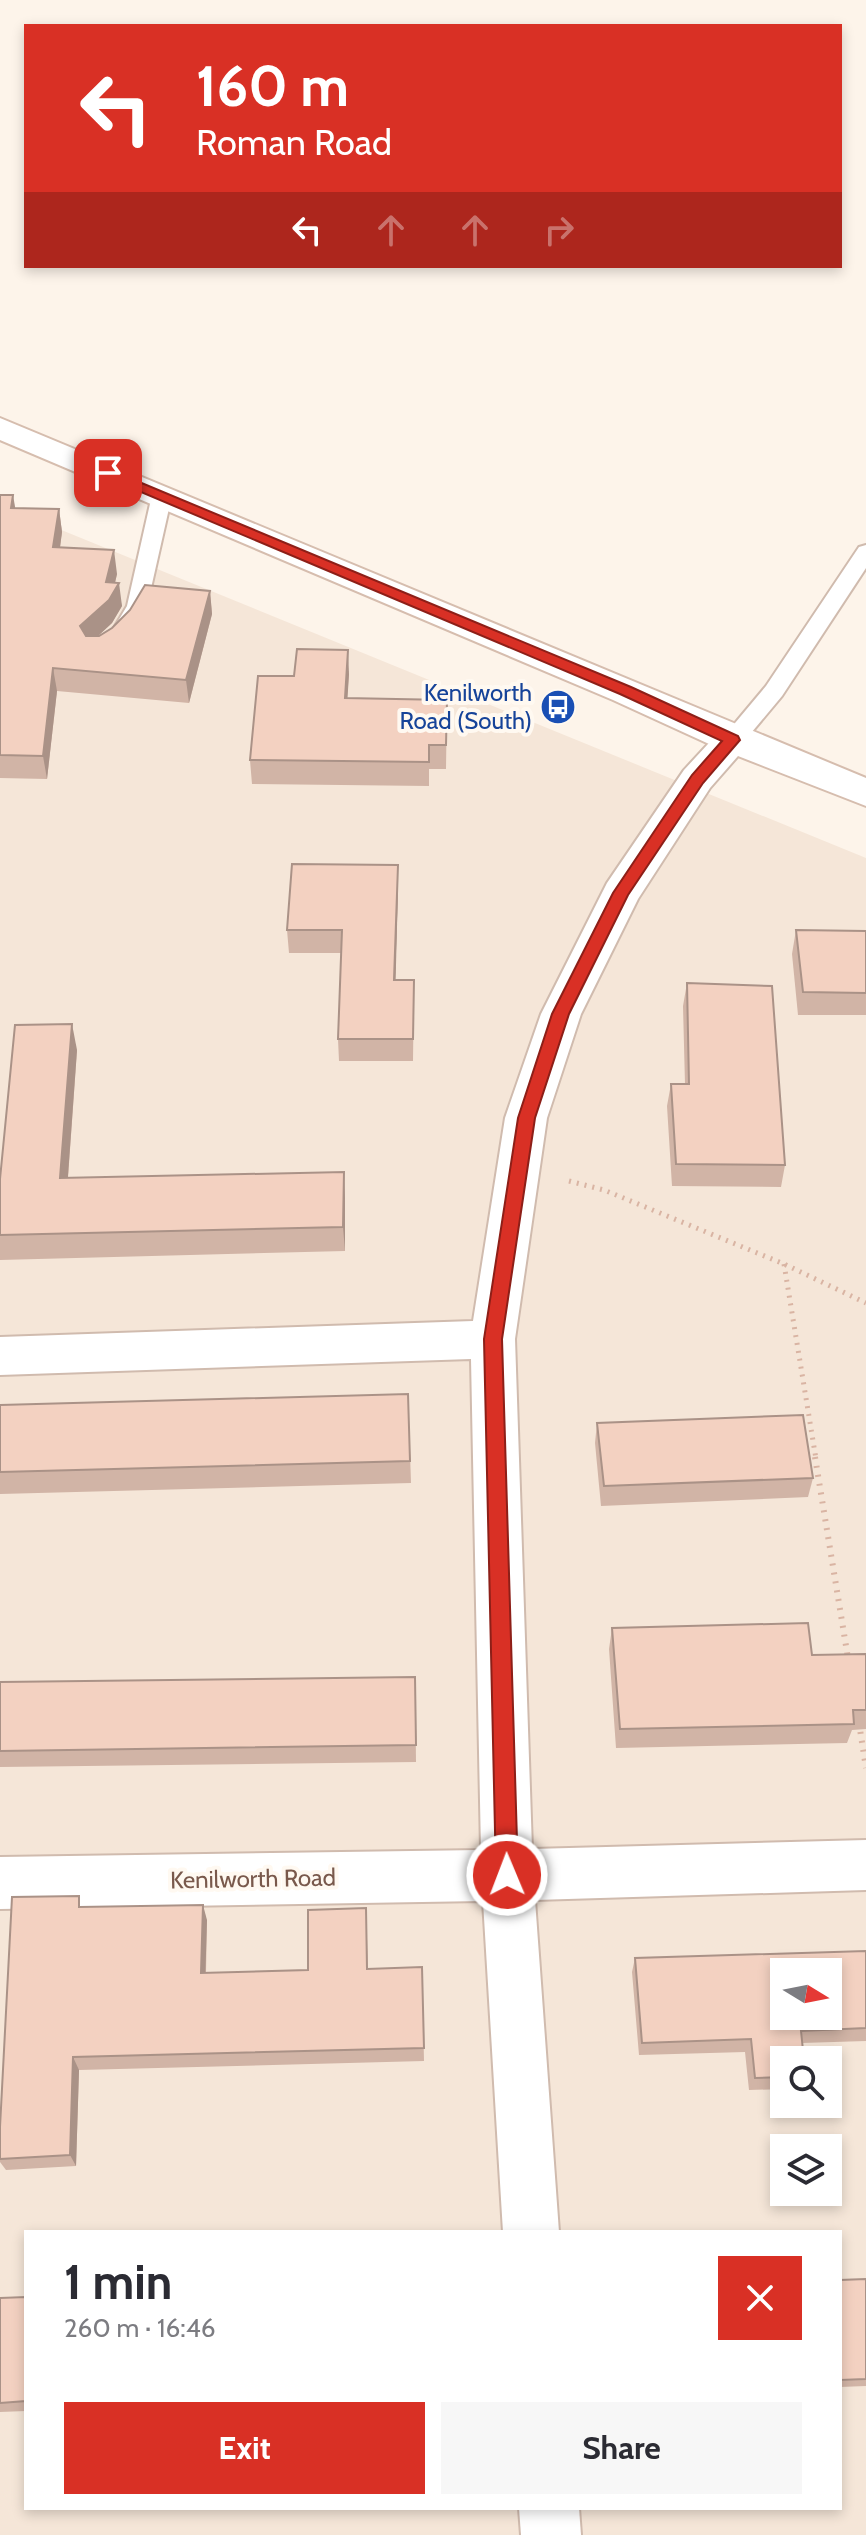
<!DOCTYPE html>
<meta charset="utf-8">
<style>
body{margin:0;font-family:Cabin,sans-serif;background:#f7f7f7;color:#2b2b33;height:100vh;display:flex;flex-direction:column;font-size:30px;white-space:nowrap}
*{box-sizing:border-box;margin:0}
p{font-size:26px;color:#7c7c81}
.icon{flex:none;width:44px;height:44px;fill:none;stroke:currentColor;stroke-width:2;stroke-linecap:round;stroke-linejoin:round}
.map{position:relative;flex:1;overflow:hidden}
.panel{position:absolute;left:24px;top:2230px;width:818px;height:280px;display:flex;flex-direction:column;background:#fff;border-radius:0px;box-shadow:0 4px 12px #0003}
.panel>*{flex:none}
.top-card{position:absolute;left:24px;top:24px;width:818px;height:244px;border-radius:0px;box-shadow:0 4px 12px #0003;background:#d93025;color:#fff;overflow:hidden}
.needle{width:52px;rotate:100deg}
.controls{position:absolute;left:770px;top:1958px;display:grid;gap:16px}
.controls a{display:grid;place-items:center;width:72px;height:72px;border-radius:0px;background:#fff;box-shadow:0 4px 12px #0003;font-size:40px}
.pin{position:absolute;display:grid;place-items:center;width:68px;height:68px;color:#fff;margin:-34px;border-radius:16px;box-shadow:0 4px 12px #0006}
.me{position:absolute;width:88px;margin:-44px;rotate:359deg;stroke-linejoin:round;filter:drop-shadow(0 0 6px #0008)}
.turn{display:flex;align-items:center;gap:28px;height:168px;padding:0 40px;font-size:36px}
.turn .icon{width:104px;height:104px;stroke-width:2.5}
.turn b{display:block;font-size:56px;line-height:68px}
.lanes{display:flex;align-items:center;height:76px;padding:0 40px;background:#0003;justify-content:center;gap:40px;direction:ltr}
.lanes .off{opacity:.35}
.round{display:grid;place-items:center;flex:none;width:84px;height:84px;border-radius:0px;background:#f7f7f7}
.overview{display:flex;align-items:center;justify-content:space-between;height:136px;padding:0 40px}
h1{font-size:48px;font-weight:700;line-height:60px}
.action{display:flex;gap:16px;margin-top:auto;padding:16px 40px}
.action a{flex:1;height:92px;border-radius:0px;background:#d93025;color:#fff;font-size:32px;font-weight:700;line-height:92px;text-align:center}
.action a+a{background:#f7f7f7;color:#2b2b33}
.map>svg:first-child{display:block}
</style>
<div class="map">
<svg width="866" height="2535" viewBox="0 0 866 2535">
<rect width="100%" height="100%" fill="#fdf4ea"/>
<!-- residential -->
<path fill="#f5e6d8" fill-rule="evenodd" d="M0,505L866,858V2535H0ZM784,1972H828V2016H784ZM784,2060H828V2104H784ZM784,2148H828V2192H784ZM26,2232H840V2508H26Z"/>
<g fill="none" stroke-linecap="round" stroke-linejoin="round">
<defs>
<g id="lane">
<polygon points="162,489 172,495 147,606 133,631 119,631 115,626 127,606 152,495"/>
<polygon points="866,545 866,568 782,696 741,745 725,745 722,740 725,735 766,686 859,547"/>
</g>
<g id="street">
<polygon points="733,727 746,731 752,740 710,788 638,899 581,1014 547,1118 515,1339 532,1849 866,1840 866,1890 535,1900 559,2232 503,2232 483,1901 0,1909 0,1857 481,1850 471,1359 0,1375 0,1337 473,1321 505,1118 541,1014 607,883 684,770 720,731"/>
<polygon points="519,2508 579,2508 581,2535 521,2535"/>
</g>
<polygon id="secondary" points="0,418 866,778 866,806 720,749 613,700 0,440"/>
</defs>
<!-- lane casing -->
<use href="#lane" stroke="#d0bbae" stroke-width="4"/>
<!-- street casing -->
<use href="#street" stroke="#d0bbae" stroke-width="4"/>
<!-- secondary casing -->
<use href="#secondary" stroke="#d6bdae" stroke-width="4"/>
<!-- path-far1 -->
<g stroke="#d9b4a3" stroke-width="5" stroke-dasharray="2 6" stroke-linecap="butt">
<polyline points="569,1181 604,1190 784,1264 866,1303"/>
<polyline points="784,1264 816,1459"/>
</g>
<!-- path -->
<g stroke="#d9b4a3" stroke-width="6" stroke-dasharray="2 7" stroke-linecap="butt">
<polyline points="815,1457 848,1658"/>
<polyline points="859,1723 866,1768"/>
</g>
<!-- lane -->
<use href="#lane" fill="#fff" fill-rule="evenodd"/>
<!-- street -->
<use href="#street" fill="#fff" fill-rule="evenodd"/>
<!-- secondary -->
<use href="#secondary" fill="#fff" fill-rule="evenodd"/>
</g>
<!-- wall -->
<g fill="#d1b4a6">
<polygon points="0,495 15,508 59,509 62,532 60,547 117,574 115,583 122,606 112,623 98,636 210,591 212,614 189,703 57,691 47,779 0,778"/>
<polygon points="349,674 347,698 447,700 446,769 429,769 429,786 252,784 250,760 294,676"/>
<polygon points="398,888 395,980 414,980 413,1061 339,1061 338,1039 341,953 289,953 287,930"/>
<polygon points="796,930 866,931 866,1015 798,1015 792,954"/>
<polygon points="687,983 785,1165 781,1187 672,1186 667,1106 671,1084 685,1084 683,1006"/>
<polygon points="77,1050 68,1178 344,1172 345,1251 0,1260 0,1179"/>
<polygon points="408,1394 411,1483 0,1494 0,1405"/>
<polygon points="597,1423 813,1478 808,1497 601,1506 595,1443"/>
<polygon points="612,1628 812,1655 866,1654 866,1729 852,1730 847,1743 616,1748 609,1649"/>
<polygon points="415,1677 416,1762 0,1767 0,1682"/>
<polygon points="83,1907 207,1920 206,1973 308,1970 366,1908 368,1969 422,1967 424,2061 79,2070 76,2166 6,2170 0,2162 0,2127"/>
<polygon points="866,1951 866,2041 802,2043 784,2060 784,2089 749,2090 745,2052 639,2055 632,1972 635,1958"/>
<polygon points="866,2279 866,2386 840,2387 840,2280"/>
<polygon points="26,2297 26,2411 0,2412 0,2298"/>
</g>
<!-- shaded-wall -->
<g fill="#aa9287">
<polygon points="13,495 17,518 11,508"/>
<polygon points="59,509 62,532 57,570 53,547"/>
<polygon points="114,550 117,574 112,595 119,583 122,606 112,623 84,649 80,626 106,582"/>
<polygon points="210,591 212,614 189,703 186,680"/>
<polygon points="348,650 349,674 346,722 345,698"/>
<polygon points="53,668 57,691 47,779 43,756"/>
<polygon points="398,865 398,888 395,1003 394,980"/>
<polygon points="72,1024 77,1050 66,1203 60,1178"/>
<polygon points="344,1172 345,1197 345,1251 343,1227"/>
<polygon points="203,1905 207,1920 205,1986 201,1973"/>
<polygon points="73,2057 79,2070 76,2166 70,2155"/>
</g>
<!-- building -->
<g fill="#f3d1c1" stroke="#aa9287" stroke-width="2" fill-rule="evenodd">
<polygon points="0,495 13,495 11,508 59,509 53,547 114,550 106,582 119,583 109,600 80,626 86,636 99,636 112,628 130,610 145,585 210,591 186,680 53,668 43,756 0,755"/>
<polygon points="297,649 348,650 345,698 447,700 446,745 429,745 429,762 250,760 258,676 294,676"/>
<polygon points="292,864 398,865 394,980 414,980 413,1039 338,1039 342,930 287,930"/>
<polygon points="796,930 866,931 866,993 803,992"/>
<polygon points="687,983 772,986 785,1165 676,1164 671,1084 689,1084"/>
<polygon points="72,1024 60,1178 344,1172 343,1227 0,1235 0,1179 15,1025"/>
<polygon points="408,1394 410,1461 0,1472 0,1405"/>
<polygon points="803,1415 813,1478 604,1486 597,1423"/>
<polygon points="808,1623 812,1655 866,1654 866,1710 853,1710 854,1724 620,1729 612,1628"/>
<polygon points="415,1677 416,1745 0,1751 0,1682"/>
<polygon points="79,1896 79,1907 203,1905 201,1973 308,1970 308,1910 366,1908 367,1969 422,1967 424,2048 73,2057 70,2155 0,2159 0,2127 12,1897"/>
<path d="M866,1951V2028L801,2031L804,2060H784V2077L755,2078L751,2039L642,2043L635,1958ZM784,1972H828V2016H784Z"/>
<polygon points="866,2279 866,2379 840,2380 840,2280"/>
<polygon points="26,2297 26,2401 0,2403 0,2298"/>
</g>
<!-- route -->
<polygon fill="#d93025" stroke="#8d1f18" stroke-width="2" points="108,469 631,687 738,736 740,740 703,783 628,895 569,1014 535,1118 502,1339 518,1875 514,1882 507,1886 499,1882 496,1875 484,1339 518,1118 552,1014 613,893 692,775 722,741 620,694 103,476 101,473"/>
<!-- icons -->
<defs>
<symbol id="bus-disc" viewBox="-11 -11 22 22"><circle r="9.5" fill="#1a4fb4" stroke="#fff9f1"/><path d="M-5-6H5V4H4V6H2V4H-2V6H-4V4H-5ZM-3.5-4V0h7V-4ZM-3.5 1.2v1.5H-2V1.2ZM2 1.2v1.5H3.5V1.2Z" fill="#fff"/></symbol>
</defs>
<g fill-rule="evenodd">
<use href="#bus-disc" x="538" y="687" width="40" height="40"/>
</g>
<g text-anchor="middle" stroke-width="8" stroke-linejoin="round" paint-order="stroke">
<!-- transit labels -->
<g font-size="24" fill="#164399" stroke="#fff9f1" text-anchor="end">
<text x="532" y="701">Kenilworth<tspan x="532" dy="28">Road (South)</tspan></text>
</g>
<!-- street labels -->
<g font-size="24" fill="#79594c" stroke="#fff9f1">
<text transform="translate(253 1879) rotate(-1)" y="8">Kenilworth Road</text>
</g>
</g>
</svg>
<div class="controls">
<a><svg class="needle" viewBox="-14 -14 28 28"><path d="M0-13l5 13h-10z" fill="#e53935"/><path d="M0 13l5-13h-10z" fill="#7c7c81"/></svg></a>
<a><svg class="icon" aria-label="search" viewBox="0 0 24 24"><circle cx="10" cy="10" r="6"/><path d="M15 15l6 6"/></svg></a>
<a><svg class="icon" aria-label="layers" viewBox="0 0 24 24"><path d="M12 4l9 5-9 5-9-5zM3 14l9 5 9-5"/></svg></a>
</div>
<div class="pin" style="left:108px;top:473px;background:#d93025"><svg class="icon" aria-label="arrive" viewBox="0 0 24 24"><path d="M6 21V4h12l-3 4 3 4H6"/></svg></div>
<svg class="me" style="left:507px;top:1875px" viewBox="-20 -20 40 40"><circle r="17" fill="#d93025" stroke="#fff" stroke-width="3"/><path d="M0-11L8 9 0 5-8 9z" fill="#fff"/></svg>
<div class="top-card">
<div class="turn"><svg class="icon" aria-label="left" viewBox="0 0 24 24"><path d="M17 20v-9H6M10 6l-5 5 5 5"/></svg><div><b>160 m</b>Roman Road</div></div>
<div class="lanes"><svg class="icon" aria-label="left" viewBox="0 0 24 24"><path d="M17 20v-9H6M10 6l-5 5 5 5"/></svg><svg class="icon off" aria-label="ahead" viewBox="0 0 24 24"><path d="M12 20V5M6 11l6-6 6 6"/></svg><svg class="icon off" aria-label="ahead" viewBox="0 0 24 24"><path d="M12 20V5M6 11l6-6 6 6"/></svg><svg class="icon off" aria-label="right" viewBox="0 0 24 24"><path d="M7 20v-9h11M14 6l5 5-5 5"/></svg></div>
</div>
<section class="panel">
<div class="overview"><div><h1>1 min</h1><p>260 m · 16:46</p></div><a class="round" style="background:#d93025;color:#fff"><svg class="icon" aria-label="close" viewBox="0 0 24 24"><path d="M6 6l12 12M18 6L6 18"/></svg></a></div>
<div class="action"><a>Exit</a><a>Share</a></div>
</section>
</div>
